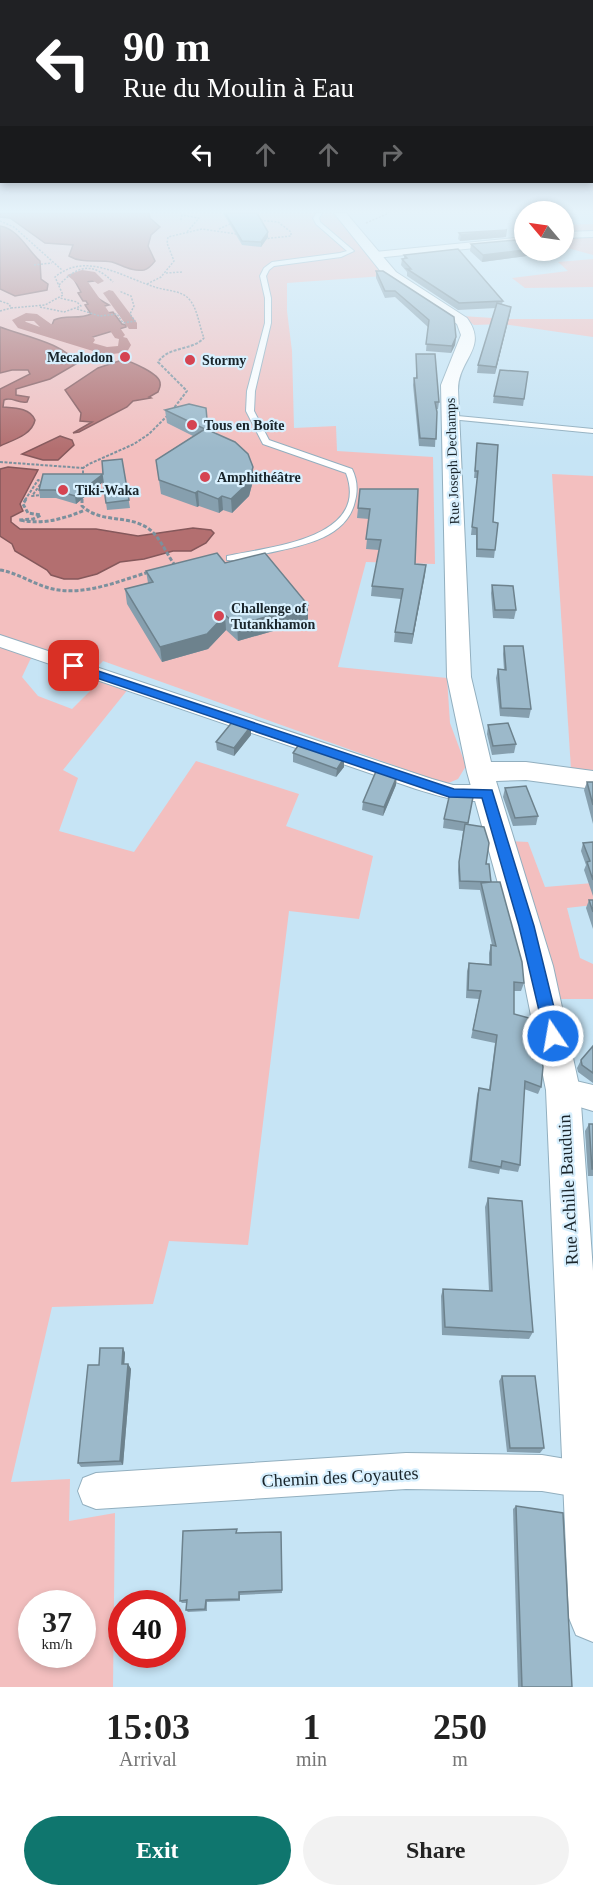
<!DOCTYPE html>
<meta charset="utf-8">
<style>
body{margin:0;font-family:Georgia,serif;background:#f2f2f2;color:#222;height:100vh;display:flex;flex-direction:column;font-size:22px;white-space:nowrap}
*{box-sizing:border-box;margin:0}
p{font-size:20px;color:#767676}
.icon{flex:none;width:33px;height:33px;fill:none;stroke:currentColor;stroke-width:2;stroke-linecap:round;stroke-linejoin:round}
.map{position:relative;height:1687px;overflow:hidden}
.side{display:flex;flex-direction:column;background:#fff;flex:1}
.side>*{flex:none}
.guide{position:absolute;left:0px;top:0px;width:594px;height:183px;box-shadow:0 3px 9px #0003;background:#202124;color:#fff;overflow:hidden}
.needle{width:39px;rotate:299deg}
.tools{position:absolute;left:514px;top:201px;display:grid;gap:12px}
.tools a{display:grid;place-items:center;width:60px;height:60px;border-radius:50%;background:#fff;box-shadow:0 3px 9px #0003;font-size:30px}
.speed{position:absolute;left:18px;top:1590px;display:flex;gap:12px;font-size:30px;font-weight:700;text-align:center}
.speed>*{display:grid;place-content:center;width:78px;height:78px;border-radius:50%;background:#fff;box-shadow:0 3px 9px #0003;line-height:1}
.speed small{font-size:15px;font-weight:400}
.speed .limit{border:9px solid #d22;background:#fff;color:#111}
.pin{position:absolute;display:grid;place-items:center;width:51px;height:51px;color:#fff;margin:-26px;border-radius:12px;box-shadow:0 3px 9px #0006}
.me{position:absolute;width:66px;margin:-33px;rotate:348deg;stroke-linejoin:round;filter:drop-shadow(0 0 4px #0008)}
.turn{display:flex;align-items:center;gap:21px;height:126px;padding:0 24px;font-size:27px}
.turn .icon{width:78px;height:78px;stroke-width:2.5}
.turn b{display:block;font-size:42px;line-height:51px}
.lanes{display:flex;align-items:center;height:57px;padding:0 24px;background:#0003;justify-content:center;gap:30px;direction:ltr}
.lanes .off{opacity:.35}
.eta{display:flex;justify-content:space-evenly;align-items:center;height:102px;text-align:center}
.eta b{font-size:36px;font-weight:700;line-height:42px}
.primary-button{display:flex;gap:12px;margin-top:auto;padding:12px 24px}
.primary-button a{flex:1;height:69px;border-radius:36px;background:#0f766e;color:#fff;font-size:24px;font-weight:700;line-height:69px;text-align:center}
.primary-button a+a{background:#f2f2f2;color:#222}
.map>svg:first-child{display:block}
</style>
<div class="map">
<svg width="593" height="1687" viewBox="0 0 593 1687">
<rect width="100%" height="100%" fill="#c6e4f5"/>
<!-- green -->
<g fill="#f3bfbf" fill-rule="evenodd">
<path d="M0,213H335L384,276L287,283V311L292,351L294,428L336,426L337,451L433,457L435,564L366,562L338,667L447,678L450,723L466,766L458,779L446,784L103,661L97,667L38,652L30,660L22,677L38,696L72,709L100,681L129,688L63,770L78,778L59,831L134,852L196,761L299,794L286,826L373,856L359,919L289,911L248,1245L169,1241L153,1304L52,1307L11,1482L70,1479L69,1521L115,1513L113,1687H0ZM32,1604H82V1654H32Z"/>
<polygon points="593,224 593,255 564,247 564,225"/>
<polygon points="593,259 593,287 525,288 512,278 568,271 558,262"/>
<polygon points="462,316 508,319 593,319 593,337 503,324 474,325"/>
<polygon points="552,474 593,476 593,770 571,769"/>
<polygon points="508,841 528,842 545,887 593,883 593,905 567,908 580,958 593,964 593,999 555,999"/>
</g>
<!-- water -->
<g fill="#b36f70" stroke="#85585b" stroke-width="1.5">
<path d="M0,213H149L150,218L160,227L151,235L148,246L155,261C152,265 150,268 144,270C132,272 122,265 112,262C97,259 82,264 69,256L73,245L45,243L10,218L0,217Z"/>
<path d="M0,226C19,229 28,251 40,261L41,279L48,284L47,290L15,296L0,289Z"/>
<path d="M86,272L98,277L94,281L86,282C86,292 100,300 109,305L97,308L100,314L113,312L122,324L126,325V327L83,340L68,342L71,338L68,336L40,329L42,326L52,325L54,320C66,314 79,320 91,314L85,305L88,304L86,301H83L78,293L81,292L72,276Z"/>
<path d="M0,327C20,335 68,344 76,364L50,379L16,389V395L29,397L27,402C18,404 12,396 4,400L3,407C15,408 30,408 35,420C32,435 13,440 0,446V389L30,374L28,370H12L0,373Z"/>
<path d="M122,360C131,361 160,374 160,383C161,386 159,389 158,392L149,397L151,398L133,401L127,407L79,432L73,433L92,422L80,421L81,413L65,390L98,368Z"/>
<polygon points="60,436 72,440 74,445 58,460 43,460 22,454"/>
<polygon points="8,467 38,470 20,504 23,511 11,517 11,522 20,529 96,529 138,536 193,528 211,530 214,533 206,543 191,551 173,551 144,559 120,562 97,574 78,579 64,579 51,575 47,570 15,551 12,544 0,536 0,469"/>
</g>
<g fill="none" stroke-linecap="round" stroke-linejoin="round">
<!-- canal -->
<g fill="#b36f70" fill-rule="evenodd">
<path d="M82,270L95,272L104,281L98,284L88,277L82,276L88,282L125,335L123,337L127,338L131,345L127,352L106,355L18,328L12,320L26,313L37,314L51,324L69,326L93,337L95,340L93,343L107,347L118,346L119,339L115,338L80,286L67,275ZM25,321H34L40,327L26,322Z"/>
<polygon points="109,290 113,291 137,323 137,329 129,329 103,293"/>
</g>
<defs>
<g id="service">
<path d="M317,213H322L319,218L320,222L354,251L341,257L274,266L269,270L266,276L271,298V323L255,391L254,411L269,440L352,469C357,479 358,490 355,501C347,539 300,546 268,553C255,556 240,561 227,560V556C268,547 371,539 346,473L263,444L246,411L247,391L265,323V298L260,276L264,268L272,262L340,253L347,251L316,224L313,218Z"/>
<polygon points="447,415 593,429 593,433 450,419 446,417"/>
</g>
<g id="minor">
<polygon points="593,231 593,237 564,238 564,232"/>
<polygon points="525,237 525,243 375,258 370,255 375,252"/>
<path d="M0,635L432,779L453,785H487L495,788L498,793L495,798C468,806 442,797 416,789L0,647Z"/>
<polygon points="563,1078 593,1085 593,1111 553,1099 549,1090 553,1081"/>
<polygon points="406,1453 542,1455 584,1462 593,1466 593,1494 584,1498 542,1491 406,1489 96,1509 83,1504 78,1491 83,1478 96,1473"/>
</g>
<path id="tertiary" d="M334,213H346L396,272L467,318C489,348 458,359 458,390L471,677L491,762H526L593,771V789L526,780L496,781L553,966L580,1090L593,1271V1642L576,1635L569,1618L546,1090L521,966L467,772L447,677L441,385L461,335L457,324L386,278Z"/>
</defs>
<!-- service casing -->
<use href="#service" stroke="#92afbf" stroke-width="2"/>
<!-- minor casing -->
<use href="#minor" stroke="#92afbf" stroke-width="2"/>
<!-- tertiary casing -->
<use href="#tertiary" stroke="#92afbf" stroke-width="2"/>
<!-- path-far2 -->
<g stroke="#7b909d" stroke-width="1.5" stroke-dasharray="2 1.5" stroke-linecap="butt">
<polyline points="181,220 182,215 199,218 187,232"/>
<polyline points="257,220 278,222 291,232 291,236 262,239"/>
<polyline points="0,221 14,227 62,270"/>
<polyline points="366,223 389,213"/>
<polyline points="219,229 232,223"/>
<polyline points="34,265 52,263"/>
<polyline points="166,273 182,272"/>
<polyline points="147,284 161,277 174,261 167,243 168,237 202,229 237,234"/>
<path d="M59,285C77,266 92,261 113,282"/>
<path d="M0,301L9,304L11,308L45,305L63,295L55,277C86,251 122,277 155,287C166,291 181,290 189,299C198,309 199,326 204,338L202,340"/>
<polyline points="40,307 64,312 81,306 77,302 60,298"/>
<polyline points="77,309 100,316 117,314 123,323 135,321 130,314 134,306 131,296 119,291"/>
<polyline points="0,311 11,308"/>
</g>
<!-- path-far1 -->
<g stroke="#7b909d" stroke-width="2" stroke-dasharray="3 1.5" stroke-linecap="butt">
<polyline points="0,462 83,468"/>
<path d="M83,478V468L89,464L134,444L149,434L170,413L187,391L158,362C169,346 190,351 203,339"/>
<polyline points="82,494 82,500"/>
<polyline points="25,500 38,480 42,482 32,496 42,495"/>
</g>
<!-- path -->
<g stroke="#7b909d" stroke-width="3" stroke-dasharray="4 2" stroke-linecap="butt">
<path d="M26,499L23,504L28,513L41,515L33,519L19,520C43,525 63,519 85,510"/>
<path d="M82,499V506C101,524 129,514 149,529C160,537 166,553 174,564"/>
<path d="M0,570C19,573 34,585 53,589C85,596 119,581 149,572"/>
</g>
<!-- service -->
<use href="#service" fill="#fff" fill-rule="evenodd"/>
<!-- minor -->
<use href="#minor" fill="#fff" fill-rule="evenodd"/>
<!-- tertiary -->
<use href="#tertiary" fill="#fff" fill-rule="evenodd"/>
</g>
<!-- wall -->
<g fill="#869fae">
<polygon points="223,213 257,213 268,232 268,237 261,247 242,245"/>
<polygon points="459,233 506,237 460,241 458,239"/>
<polygon points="471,244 527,256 482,262 470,251"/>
<polygon points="404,255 503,301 502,304 511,307 495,374 477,373 478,365 496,308 458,310 407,276 407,272 401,265 402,259 404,259"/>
<polygon points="376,271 456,337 455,345 451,353 426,351 428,327 395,297 385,298 376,278"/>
<polygon points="416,354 439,402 438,409 437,409 435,447 419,446 413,385 414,378 416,378"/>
<polygon points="528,372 523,406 493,403 494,396"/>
<polygon points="165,410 208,430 253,467 253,481 249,496 232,513 223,510 219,513 199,506 197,507 161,494 156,460 193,436 167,423"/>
<polygon points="477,443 493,522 498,523 494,558 476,557 476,535 471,535 477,478 474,478"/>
<polygon points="122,459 130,508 107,510 103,482 76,504 56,498 40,498 39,490 103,474"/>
<polygon points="360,489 415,564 426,565 412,644 394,642 395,632 401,599 371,596 372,586 379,550 366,549 369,519 357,518"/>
<polygon points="225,563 308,621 238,641 226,630 208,649 162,662 127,604 125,589 148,583 146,571"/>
<polygon points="492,585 516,610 514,619 493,618 491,593"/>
<polygon points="504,646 531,709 529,718 500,716 496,678 498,669 504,670 503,654"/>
<polygon points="488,725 516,744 514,753 492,755 487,734"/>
<polygon points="251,735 234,756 217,750 216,742"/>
<polygon points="293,753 344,758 344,767 336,777 293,762"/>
<polygon points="587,782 593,782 593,824 584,790"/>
<polygon points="396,785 383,816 362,810 363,802"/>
<polygon points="505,788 538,816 536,825 513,826 503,797"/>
<polygon points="473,797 468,825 486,864 524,983 521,991 514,991 514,1014 533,1059 541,1087 538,1094 524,1089 520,1165 518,1172 500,1169 499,1174 468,1168 477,1095 479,1088 489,1090 495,1043 471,1038 479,999 466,998 467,971 469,963 489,964 489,953 491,945 492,945 480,890 459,889 458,870 463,831 443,828 444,819"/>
<polygon points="593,842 593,896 584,870 586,865 581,851 583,843"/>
<polygon points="589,900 593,900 593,929 586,908"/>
<polygon points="593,1046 593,1083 578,1072 577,1068 581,1060"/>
<polygon points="589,1124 593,1124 593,1176 588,1176 585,1131"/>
<polygon points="488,1198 533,1332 529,1339 442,1335 441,1296 443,1289 489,1291 485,1207"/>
<polygon points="123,1348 125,1353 124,1364 128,1364 131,1369 123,1465 81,1467 78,1463 99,1365"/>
<polygon points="502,1376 544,1448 540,1453 507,1452 499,1381"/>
<polygon points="516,1506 572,1687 518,1687 513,1509"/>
<polygon points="281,1532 282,1593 240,1595 240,1601 207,1602 207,1611 188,1612 186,1610 186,1603 182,1603 180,1601 238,1533"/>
</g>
<!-- shaded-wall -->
<g fill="#6d828d">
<polygon points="507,230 506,237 460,241 461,235"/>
<polygon points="268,232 268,237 261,247 261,242"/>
<polygon points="525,250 528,250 527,256 482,262 483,255"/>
<polygon points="511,307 510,314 495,374 496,367"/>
<polygon points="456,337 455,345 451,353 452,346"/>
<polygon points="253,467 253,481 249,496 232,513 231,499"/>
<polygon points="102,475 103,482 76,504 75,496"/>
<polygon points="198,491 199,506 197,507 195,493"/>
<polygon points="222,496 223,510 219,513 218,499"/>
<polygon points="426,565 425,575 412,644 413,634"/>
<polygon points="308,605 308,621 238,641 237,625"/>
<polygon points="225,615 226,630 208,649 162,662 160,647"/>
<polygon points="251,726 251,735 234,756 234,748"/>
<polygon points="344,758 344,767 336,777 337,769"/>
<polygon points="397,776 396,785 383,816 384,807"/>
<polygon points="123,1348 125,1353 124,1369 122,1364"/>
<polygon points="128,1364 131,1369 123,1465 120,1461"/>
</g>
<!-- building -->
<g fill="#9cb9ca" stroke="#6d828d" stroke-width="1.5">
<polygon points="225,213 257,213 268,232 261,242 242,241"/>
<polygon points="507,230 461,235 459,233"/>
<polygon points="517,240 525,247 525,250 483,255 471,244"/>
<polygon points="458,249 503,301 459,303 407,269 411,269 402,259 407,258 404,255"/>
<polygon points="376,271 383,271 454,317 456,337 452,346 426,344 429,320 395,291 385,291"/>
<polygon points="497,303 511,307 496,367 478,365"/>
<polygon points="416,354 435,354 439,402 435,402 437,412 436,439 420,438 414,378 417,378"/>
<polygon points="500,370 528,372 524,399 494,396"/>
<polygon points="189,404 206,408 208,430 235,442 248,454 253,467 249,482 231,499 222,496 218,499 198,491 195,493 159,480 156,460 205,429 165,410"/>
<polygon points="477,443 498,445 493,522 498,523 495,550 477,549 477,528 472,527 478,471 475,471"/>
<polygon points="122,459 129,500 106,503 102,475 75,496 55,490 39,490 43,474 103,474 102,461"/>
<polygon points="360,489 418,489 415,564 426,565 413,634 395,632 403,589 372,586 381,540 366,539 370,509 358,508"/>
<polygon points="217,553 225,563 265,553 308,605 237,625 225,615 207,634 160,647 125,589 153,582 146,571"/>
<polygon points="492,585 513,586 516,610 495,610"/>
<polygon points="504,646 523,646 531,709 501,708 498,669 506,670"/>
<polygon points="233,721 251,726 234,748 216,742"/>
<polygon points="508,723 516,744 493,746 488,725"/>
<polygon points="300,743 344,758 337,769 293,753"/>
<polygon points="377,769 397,776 384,807 363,802"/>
<polygon points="587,782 593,782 593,805"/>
<polygon points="526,786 538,816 515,818 505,788"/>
<polygon points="450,793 473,797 468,823 444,819"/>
<polygon points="465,824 484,827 489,843 486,864 489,864 491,882 500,882 522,962 524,983 514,982 514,1014 529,1018 526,1042 533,1043 533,1059 542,1061 543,1067 541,1087 525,1081 520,1165 502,1161 501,1167 471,1161 479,1088 490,1090 497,1035 473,1030 481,991 468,990 469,963 491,965 491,945 496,946 481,883 491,882 460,881 459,862"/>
<polygon points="593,842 593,880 587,862 590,861 583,843"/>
<polygon points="589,900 593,900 593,912"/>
<polygon points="593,1046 593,1073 582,1065 581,1060"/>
<polygon points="589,1124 593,1124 593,1169 592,1169"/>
<polygon points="488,1198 522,1201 533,1332 445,1327 443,1289 492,1291"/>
<polygon points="100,1348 123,1348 122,1364 128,1364 120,1461 78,1463 88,1365 99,1365"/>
<polygon points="502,1376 535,1376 544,1448 510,1448"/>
<polygon points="516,1506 563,1513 572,1687 522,1687"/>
<polygon points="237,1529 236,1533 281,1532 282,1590 239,1592 239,1599 206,1600 205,1609 186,1610 187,1600 180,1601 183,1531"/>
</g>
<!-- sky -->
<linearGradient id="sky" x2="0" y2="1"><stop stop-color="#9398b8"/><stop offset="0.47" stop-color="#e5f3fa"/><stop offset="1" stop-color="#e5f3fa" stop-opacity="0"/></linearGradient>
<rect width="593" height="449" fill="url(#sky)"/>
<!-- route -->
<polygon fill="#1a73e8" stroke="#114b97" stroke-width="1.5" points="74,663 454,789 492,790 534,926 561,1036 559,1041 553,1043 548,1041 545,1036 519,926 482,798 449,797 70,669 70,664"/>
<!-- markers -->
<g fill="#d54452" stroke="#d8f0fe" stroke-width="2">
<circle cx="125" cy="357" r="6"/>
<circle cx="190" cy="360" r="6"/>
<circle cx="192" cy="425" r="6"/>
<circle cx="205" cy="477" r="6"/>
<circle cx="63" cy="490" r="6"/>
<circle cx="219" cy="616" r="6"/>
</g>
<g text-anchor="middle" stroke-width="4.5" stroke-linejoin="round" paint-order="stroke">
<!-- far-poi labels -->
<g font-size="14" font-weight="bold" fill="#19242a" stroke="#d8f0fe" text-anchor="start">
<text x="113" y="362" text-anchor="end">Mecalodon</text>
<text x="202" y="365">Stormy</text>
<text x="204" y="430">Tous en Boîte</text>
<text x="217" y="482">Amphithéâtre</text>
<text x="75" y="495">Tiki-Waka</text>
<text x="231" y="613">Challenge of<tspan x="231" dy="16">Tutankhamon</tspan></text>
</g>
<!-- far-street labels -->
<g font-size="14" fill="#19242a" stroke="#d8f0fe">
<text transform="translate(452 461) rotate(-92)" y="5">Rue Joseph Dechamps</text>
</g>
<!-- near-street labels -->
<g font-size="18" fill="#19242a" stroke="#d8f0fe">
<text transform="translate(568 1190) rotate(-93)" y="6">Rue Achille Bauduin</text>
<text transform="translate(340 1477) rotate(-3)" y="6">Chemin des Coyautes</text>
</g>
</g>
</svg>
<div class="tools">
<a><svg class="needle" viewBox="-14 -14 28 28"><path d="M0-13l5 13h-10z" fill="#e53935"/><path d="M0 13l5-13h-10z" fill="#767676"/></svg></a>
</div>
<div class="speed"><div>37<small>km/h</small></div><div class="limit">40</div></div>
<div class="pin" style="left:74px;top:666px;background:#d93025"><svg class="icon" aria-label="arrive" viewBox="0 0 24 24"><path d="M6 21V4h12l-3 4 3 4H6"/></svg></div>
<svg class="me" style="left:553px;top:1036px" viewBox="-20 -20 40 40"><circle r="17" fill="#1a73e8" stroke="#fff" stroke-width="3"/><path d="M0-11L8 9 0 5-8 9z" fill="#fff"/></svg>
<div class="guide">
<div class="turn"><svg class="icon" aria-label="left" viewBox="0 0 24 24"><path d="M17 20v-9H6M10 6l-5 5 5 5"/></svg><div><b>90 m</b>Rue du Moulin à Eau</div></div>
<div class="lanes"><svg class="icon" aria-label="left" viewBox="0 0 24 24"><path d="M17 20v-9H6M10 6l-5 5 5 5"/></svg><svg class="icon off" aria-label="ahead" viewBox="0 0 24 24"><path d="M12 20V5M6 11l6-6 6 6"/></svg><svg class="icon off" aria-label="ahead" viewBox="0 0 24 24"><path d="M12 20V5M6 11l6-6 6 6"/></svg><svg class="icon off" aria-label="right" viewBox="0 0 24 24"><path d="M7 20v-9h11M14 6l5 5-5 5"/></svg></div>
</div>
</div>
<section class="side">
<div class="eta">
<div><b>15:03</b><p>Arrival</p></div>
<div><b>1</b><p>min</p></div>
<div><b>250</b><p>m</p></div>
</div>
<div class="primary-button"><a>Exit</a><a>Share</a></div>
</section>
